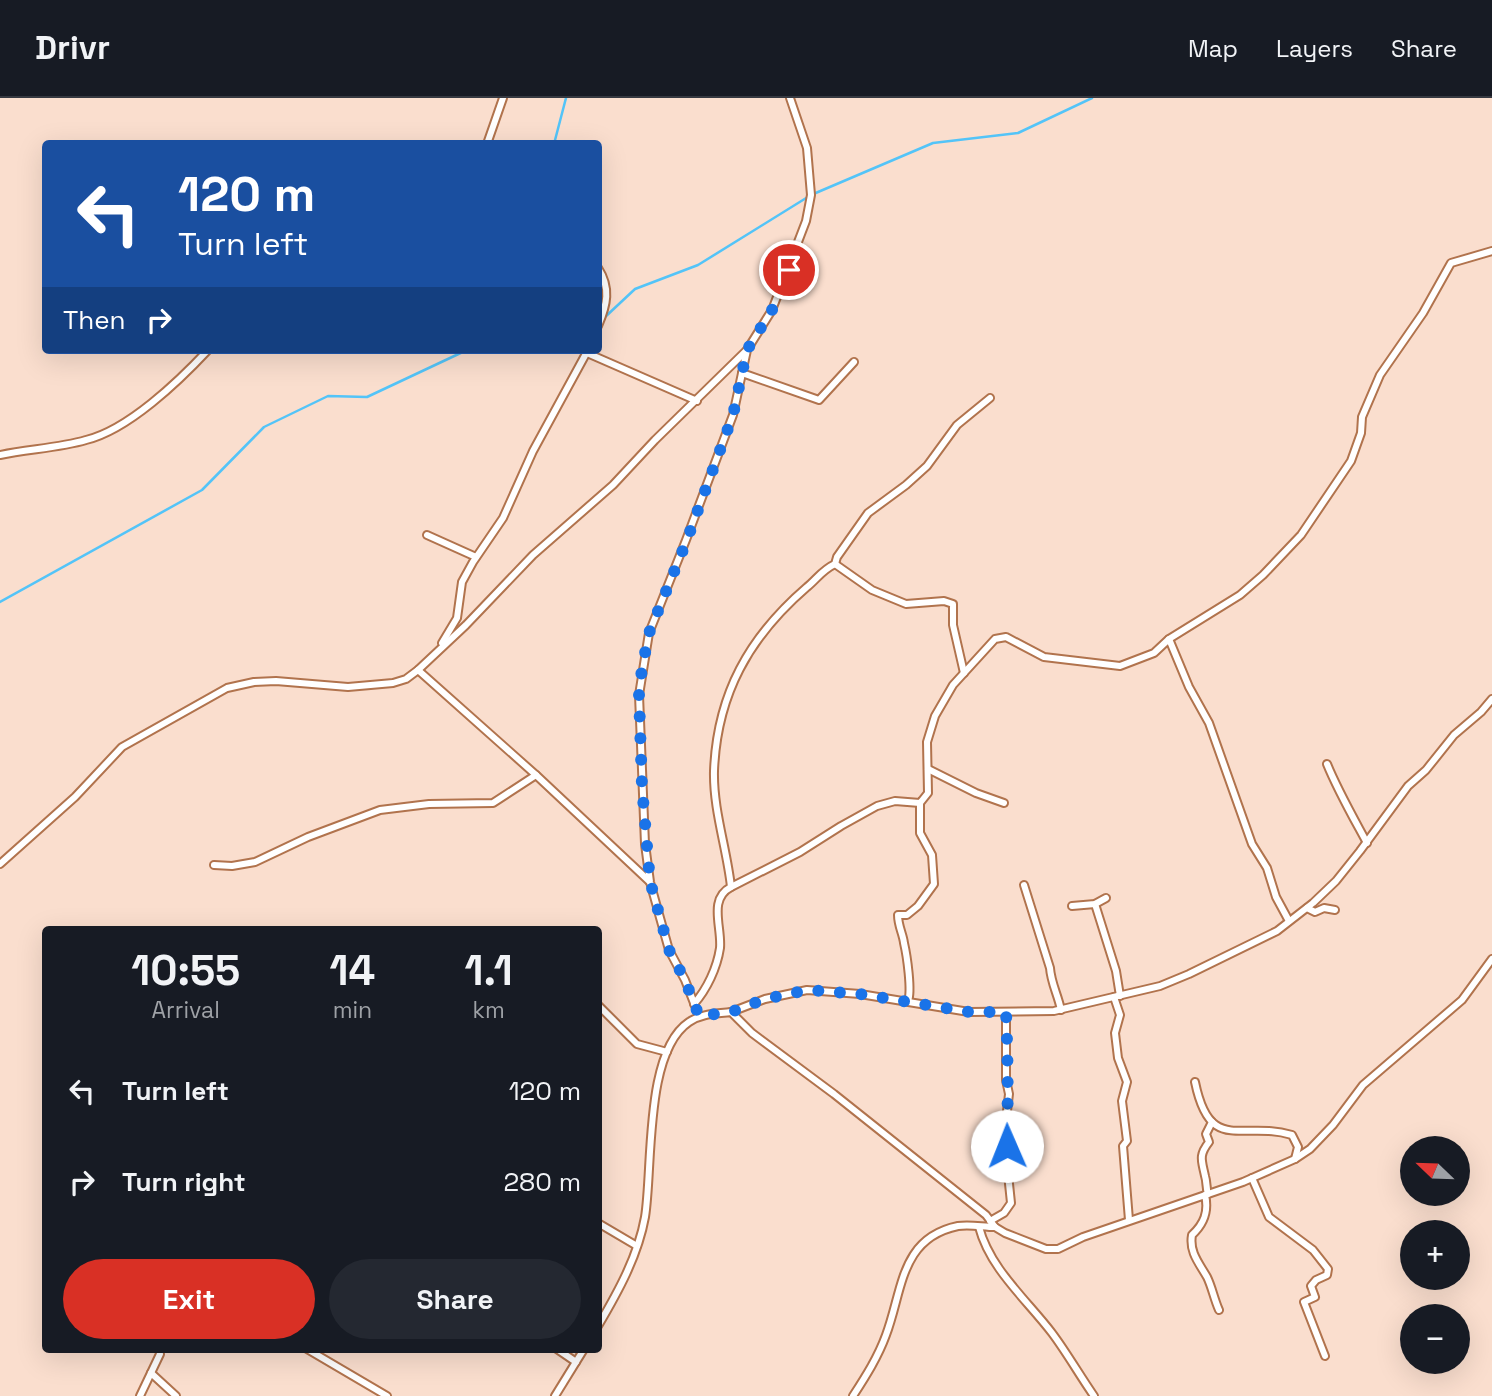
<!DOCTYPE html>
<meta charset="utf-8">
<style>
body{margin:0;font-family:"Space Grotesk",sans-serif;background:#242831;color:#f1f3f6;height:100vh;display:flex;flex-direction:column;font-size:26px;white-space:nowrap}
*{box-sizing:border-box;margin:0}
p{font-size:23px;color:#9ea1a6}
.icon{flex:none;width:38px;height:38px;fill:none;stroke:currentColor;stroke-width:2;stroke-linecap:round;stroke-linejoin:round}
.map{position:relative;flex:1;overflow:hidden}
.drawer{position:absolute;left:42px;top:828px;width:560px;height:427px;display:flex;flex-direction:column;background:#171b24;border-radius:7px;box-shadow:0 7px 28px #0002}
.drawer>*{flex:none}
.hud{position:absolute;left:42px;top:42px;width:560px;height:214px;border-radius:7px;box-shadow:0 7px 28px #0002;background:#1a4fa0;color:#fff;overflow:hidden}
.needle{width:46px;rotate:293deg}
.tools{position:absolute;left:1400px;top:1038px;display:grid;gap:14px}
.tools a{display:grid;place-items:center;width:70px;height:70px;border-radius:50%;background:#171b24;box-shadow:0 7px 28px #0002;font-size:35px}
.pin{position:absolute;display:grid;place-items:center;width:60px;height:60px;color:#fff;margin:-30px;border:4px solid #fff;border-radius:50%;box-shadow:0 2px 7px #0007}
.me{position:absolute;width:77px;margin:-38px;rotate:359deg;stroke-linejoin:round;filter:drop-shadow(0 0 5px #0008)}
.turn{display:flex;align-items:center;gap:24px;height:147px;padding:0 21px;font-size:32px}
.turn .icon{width:91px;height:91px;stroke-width:2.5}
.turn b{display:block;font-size:49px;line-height:60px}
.then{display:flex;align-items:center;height:66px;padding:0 21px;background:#0003;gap:14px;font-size:26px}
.eta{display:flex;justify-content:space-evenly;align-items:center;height:119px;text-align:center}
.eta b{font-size:42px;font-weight:700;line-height:49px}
.button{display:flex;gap:14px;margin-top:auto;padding:14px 21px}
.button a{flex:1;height:80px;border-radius:42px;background:#d93025;color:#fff;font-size:28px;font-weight:700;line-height:80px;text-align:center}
.button a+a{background:#242831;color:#f1f3f6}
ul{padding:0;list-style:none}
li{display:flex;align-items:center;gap:21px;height:91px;padding:0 21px}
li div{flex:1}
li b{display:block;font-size:26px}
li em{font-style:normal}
header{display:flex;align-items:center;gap:42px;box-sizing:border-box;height:98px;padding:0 35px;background:#171b24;border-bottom:2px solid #363941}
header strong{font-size:33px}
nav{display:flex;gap:38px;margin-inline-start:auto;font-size:24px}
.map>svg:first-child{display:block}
</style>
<header>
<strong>Drivr</strong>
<nav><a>Map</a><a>Layers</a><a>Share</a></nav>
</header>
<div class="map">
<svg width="1492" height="1298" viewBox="0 0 1492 1298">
<rect width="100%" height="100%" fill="#fadece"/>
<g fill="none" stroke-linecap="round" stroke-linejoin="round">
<!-- stream -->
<g stroke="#53c4f8" stroke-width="2.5">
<polyline points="554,46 566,0"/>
<polyline points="604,220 635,191 698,167 811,97 933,45 1018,35 1092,0"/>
<polyline points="0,504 202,392 264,329 328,298 367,299 467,252"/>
</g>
<defs>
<g id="street">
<polyline points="487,46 503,0"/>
<path d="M598,170C611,190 607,207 598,228"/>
<polyline points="587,255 697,303"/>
<polyline points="742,275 819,302 854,264"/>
<path d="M0,357C28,351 59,350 86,342C128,332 179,283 208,252"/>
<polyline points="427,437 476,459"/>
<polyline points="835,466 872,492 906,506 944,503 953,506 953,527 964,575"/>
<polyline points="1169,541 1189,589 1209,625 1252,746 1267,770 1276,799 1289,823"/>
<polyline points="442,545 457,520 462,484 473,464 503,420 533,353 588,252"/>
<polyline points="418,572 536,677 649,783"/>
<path d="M1327,666C1338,693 1353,719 1367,745"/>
<polyline points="928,671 976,695 1004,705"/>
<polyline points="0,766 75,699 122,649 227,590 254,584 276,583 348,589 393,585 406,581 418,572 466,527 533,457 613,387 655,342 746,253"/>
<polyline points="214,767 232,768 255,764 308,739 380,712 429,706 493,705 536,677"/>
<path d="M1024,787L1050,870C1051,885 1058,897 1061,912"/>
<polyline points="731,789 800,754 841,728 877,708 895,703 920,705 928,695 927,644 935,618 953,587 995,541 1006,539 1044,559 1120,568 1154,555 1169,541 1240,497 1263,477 1301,437 1351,363 1361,335 1362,319 1380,277 1423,215 1451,165 1492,153"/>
<polyline points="1095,806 1116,873 1120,898"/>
<polyline points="1072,808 1095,806 1106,800"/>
<polyline points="1307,810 1315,814 1324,810 1335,812"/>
<polyline points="1114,899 1120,917 1115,935 1118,960 1127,984 1122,1003 1127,1043 1123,1048 1129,1122"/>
<path d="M908,903C912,893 907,858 904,845C903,836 898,828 898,817H907L918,808L934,786L932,757L920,735V705"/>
<path d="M694,906C707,891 717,870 720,850C722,829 708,801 731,789C727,751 713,712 714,673C717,596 749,539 807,489C817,481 822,472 835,466L837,459L868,415L906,387L927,368L957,327L990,300"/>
<polyline points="598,907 637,946 667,954"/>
<polyline points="731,914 765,901 807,892 860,896 969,914 1054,913 1160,888 1189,876 1277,833 1313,805 1336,783 1360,753 1408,688 1426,672 1454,637 1481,614 1492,601"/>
<polyline points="699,918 685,882 669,852 650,784 645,746 639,597 649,535 686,442 733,317 747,252 772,212 806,123 811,97 807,50 790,0"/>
<path d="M1195,984C1210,1057 1241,1022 1292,1037L1298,1049L1295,1061"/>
<polyline points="1252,1080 1269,1119 1313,1152 1328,1171 1327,1177 1316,1182 1311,1188 1315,1199 1304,1204 1325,1258"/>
<path d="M1208,1096C1206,1090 1207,1084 1205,1078C1202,1063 1198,1058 1209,1044L1206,1036L1212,1024"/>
<path d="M1205,1097C1209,1114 1204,1126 1192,1137C1189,1154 1199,1165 1207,1179C1212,1189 1214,1201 1219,1212"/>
<polyline points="990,1123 1004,1115 1011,1105 1008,1076 1007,1013 1009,996 1006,982 1006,914"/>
<polyline points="598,1125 637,1148"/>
<path d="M979,1129C990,1171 1027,1202 1052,1235C1067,1255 1080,1278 1094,1298"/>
<path d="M598,1228C618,1194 638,1158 645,1119C653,1070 644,954 689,924C702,915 717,916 731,914L752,935L834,996L986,1117L995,1129L1005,1135L1046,1151H1058L1083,1139L1243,1084L1295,1061L1310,1051L1333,1027L1363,987L1462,902L1492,861"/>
<polyline points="307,1251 387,1298"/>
<polyline points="557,1251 576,1264"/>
<polyline points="151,1275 176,1298"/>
<polyline points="140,1298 160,1256 159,1251"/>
<polyline points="555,1298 584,1251"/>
<path d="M853,1298C866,1278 878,1259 886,1237C903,1192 900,1140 958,1128C970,1126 983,1129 995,1129"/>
</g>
</defs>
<!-- street casing -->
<use href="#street" stroke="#b1734d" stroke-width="10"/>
<!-- street -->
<use href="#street" stroke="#fff" stroke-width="6"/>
</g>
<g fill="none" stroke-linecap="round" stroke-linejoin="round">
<!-- route -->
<path stroke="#1a73e8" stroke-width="12" stroke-dasharray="0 21.6" d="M789,172L772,212L747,252L733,317L687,442L649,535L642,570L639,597L642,689L650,783L669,852L685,882L699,918L731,914L765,901L807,892L860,896L969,914H1006C1008,959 1008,1003 1007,1048"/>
</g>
</svg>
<div class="tools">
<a><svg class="needle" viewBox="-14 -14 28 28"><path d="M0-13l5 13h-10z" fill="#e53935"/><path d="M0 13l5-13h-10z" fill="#9ea1a6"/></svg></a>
<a>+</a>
<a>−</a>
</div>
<div class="pin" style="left:789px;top:172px;background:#d93025"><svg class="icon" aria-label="arrive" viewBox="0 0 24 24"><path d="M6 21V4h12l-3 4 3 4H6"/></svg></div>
<svg class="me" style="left:1007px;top:1048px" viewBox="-20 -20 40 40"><circle r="19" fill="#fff"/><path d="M0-13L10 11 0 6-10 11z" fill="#1a73e8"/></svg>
<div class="hud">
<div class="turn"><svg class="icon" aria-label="left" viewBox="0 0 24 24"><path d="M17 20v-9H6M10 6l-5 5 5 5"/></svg><div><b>120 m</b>Turn left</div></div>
<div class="then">Then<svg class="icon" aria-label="right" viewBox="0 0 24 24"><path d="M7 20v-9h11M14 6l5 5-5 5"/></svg></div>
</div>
<section class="drawer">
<div class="eta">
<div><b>10:55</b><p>Arrival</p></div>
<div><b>14</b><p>min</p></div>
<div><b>1.1</b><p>km</p></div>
</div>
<ul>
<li><svg class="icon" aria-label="left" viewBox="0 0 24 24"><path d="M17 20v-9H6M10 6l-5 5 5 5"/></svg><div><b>Turn left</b></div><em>120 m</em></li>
<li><svg class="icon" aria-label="right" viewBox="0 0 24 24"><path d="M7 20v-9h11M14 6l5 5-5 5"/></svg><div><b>Turn right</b></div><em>280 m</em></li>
</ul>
<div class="button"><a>Exit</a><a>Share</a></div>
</section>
</div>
